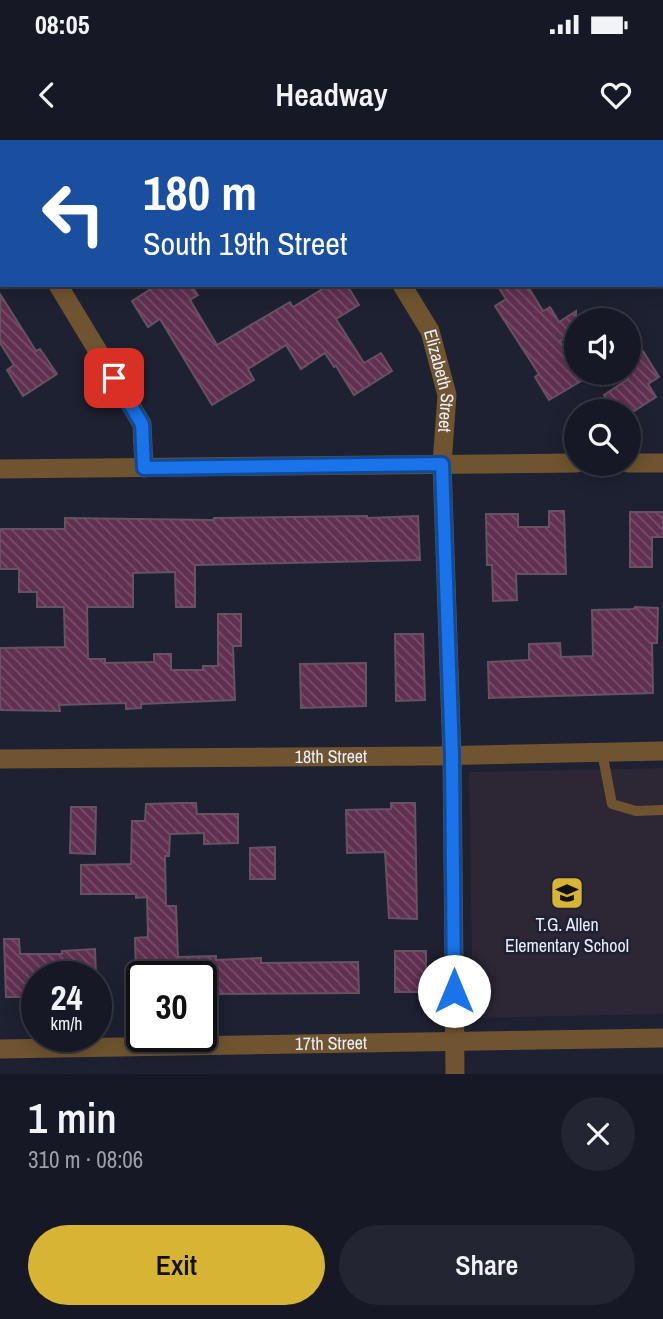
<!DOCTYPE html>
<meta charset="utf-8">
<style>
body{margin:0;font-family:"Archivo Narrow",sans-serif;background:#232632;color:#f1f3f6;height:100vh;display:flex;flex-direction:column;font-size:26px;white-space:nowrap}
*{box-sizing:border-box;margin:0}
p{font-size:23px;color:#9ea0a7}
.icon{flex:none;width:38px;height:38px;fill:none;stroke:currentColor;stroke-width:2;stroke-linecap:round;stroke-linejoin:round}
.map{position:relative;height:934px;overflow:hidden}
.panel{display:flex;flex-direction:column;background:#161925;flex:1}
.panel>*{flex:none}
.guide{position:absolute;left:0px;top:0px;width:663px;height:147px;box-shadow:0 4px 18px #0003,0 0 0 2px #353842;background:#1a4fa0;color:#fff;overflow:hidden}
.controls{position:absolute;left:564px;top:168px;display:grid;gap:14px}
.controls a{display:grid;place-items:center;width:77px;height:77px;border-radius:50%;background:#161925;box-shadow:0 4px 18px #0003,0 0 0 2px #353842;font-size:35px}
.speed{position:absolute;left:21px;top:821px;display:flex;gap:14px;font-size:35px;font-weight:700;text-align:center}
.speed>*{display:grid;place-content:center;width:91px;height:91px;border-radius:50%;background:#161925;box-shadow:0 4px 18px #0003,0 0 0 2px #353842;line-height:1}
.speed small{font-size:18px;font-weight:400}
.speed .limit{border:4px solid #111;border-radius:10px;background:#fff;color:#111}
.pin{position:absolute;display:grid;place-items:center;width:60px;height:60px;color:#fff;margin:-30px;border-radius:14px;box-shadow:0 4px 10px #0006}
.me{position:absolute;width:77px;margin:-38px;rotate:0deg;stroke-linejoin:round;filter:drop-shadow(0 0 5px #0008)}
.turn{display:flex;align-items:center;gap:24px;height:147px;padding:0 28px;font-size:32px}
.turn .icon{width:91px;height:91px;stroke-width:2.5}
.turn b{display:block;font-size:49px;line-height:60px}
.round{display:grid;place-items:center;flex:none;width:74px;height:74px;border-radius:37px;background:#232632}
.overview{display:flex;align-items:center;justify-content:space-between;height:119px;padding:0 28px}
h1{font-size:42px;font-weight:600;line-height:52px}
.button{display:flex;gap:14px;margin-top:auto;padding:14px 28px}
.button a{flex:1;height:80px;border-radius:42px;background:#d8b434;color:#111;font-size:28px;font-weight:600;line-height:80px;text-align:center}
.button a+a{background:#232632;color:#f1f3f6}
.status{display:flex;justify-content:space-between;align-items:center;height:49px;padding:0 35px;background:#161925;direction:ltr}
.status svg{height:19px;fill:currentColor}
header{display:flex;justify-content:space-between;align-items:center;height:91px;padding:0 28px;background:#161925;font-size:32px;font-weight:600}
.map>svg:first-child{display:block}
</style>
<div class="status"><b>08:05</b><svg viewBox="0 0 49 12"><path d="M0 12V9h3v3zM5 12V6h3v6zM10 12V3h3v9zM15 12V0h3v12zM26 1h20v11H26zM47 4h2v5h-2z"/></svg></div>
<header><svg class="icon" aria-label="back" viewBox="0 0 24 24"><path d="M15 5l-7 7 7 7"/></svg>Headway<svg class="icon" aria-label="heart" viewBox="0 0 24 24"><path d="M12 20l-8-8c-3-5 5-10 8-4 3-6 11-1 8 4z"/></svg></header>
<div class="map">
<svg width="663" height="934" viewBox="0 0 663 934">
<defs>
<pattern id="building-back-hatch" width="6" height="6" patternUnits="userSpaceOnUse" patternTransform="scale(1.75)"><rect width="6" height="6" fill="#613050"/><path d="M-1 5l2 2M0 0l6 6M5-1l2 2" fill="none" stroke="#784e6a"/></pattern>
</defs>
<rect width="100%" height="100%" fill="#1d2131"/>
<!-- education -->
<polygon fill="#2c2635" points="663,628 663,874 473,878 469,632"/>
<!-- building -->
<g fill="url(#building-back-hatch)" stroke="#67535f" stroke-width="2">
<polygon points="157,145 191,145 198,155 190,160 217,205 290,162 293,167 329,145 347,145 359,165 336,179 364,223 381,213 392,231 354,255 336,226 334,227 325,213 301,229 286,205 248,229 254,240 212,265 160,179 148,187 132,161"/>
<polygon points="497,145 527,145 543,171 550,167 559,182 576,171 576,192 560,201 576,227 576,233 579,233 583,240 549,260 535,237 539,234 495,166 506,159"/>
<polygon points="0,154 36,211 40,209 57,234 23,256 7,230 14,225 0,203"/>
<polygon points="643,211 659,237 648,244 656,257 634,271 614,271 604,255 628,239 628,220"/>
<polygon points="549,371 564,371 566,434 516,434 517,460 493,461 492,425 487,425 486,374 518,374 518,387 549,387"/>
<polygon points="630,372 663,372 663,397 652,397 652,427 630,427"/>
<polygon points="367,376 367,378 418,376 420,420 195,425 195,467 176,467 175,432 133,433 133,467 87,467 88,519 105,519 105,523 154,522 154,514 171,514 171,530 203,530 203,526 218,526 218,474 241,474 241,506 233,506 235,560 141,564 141,568 126,569 126,563 59,565 60,571 0,570 0,508 65,507 64,467 37,467 37,452 19,452 19,429 0,429 0,389 65,389 65,378 214,380 214,378"/>
<polygon points="635,467 658,468 657,503 652,503 653,553 489,558 488,522 529,520 529,504 560,503 561,517 593,516 592,470 634,469"/>
<polygon points="395,494 423,494 425,560 396,561"/>
<polygon points="366,523 366,566 301,568 300,524"/>
<polygon points="180,663 196,663 197,674 238,674 238,703 204,704 204,693 170,694 169,716 165,716 166,766 176,766 178,817 216,816 216,820 261,818 261,823 358,822 359,853 201,854 201,836 136,836 135,798 148,797 147,757 136,758 136,754 81,754 81,725 131,724 132,681 145,681 146,664"/>
<polygon points="391,663 415,663 417,779 389,778 385,712 347,713 346,670 391,669"/>
<polygon points="71,667 96,667 95,714 70,713"/>
<polygon points="275,707 275,739 250,739 250,708"/>
<polygon points="4,799 19,799 20,814 62,814 62,811 95,809 96,836 36,836 36,857 6,857"/>
<rect x="395" y="811" width="31" height="41"/>
</g>
<g fill="none" stroke-linecap="round" stroke-linejoin="round">
<!-- lane -->
<polyline stroke="#6f542f" stroke-width="10" points="602,612 612,664 636,671 663,670"/>
<!-- street -->
<g stroke="#6f542f" stroke-width="19">
<polyline points="312,0 313,2"/>
<polyline points="0,50 2,53"/>
<polyline points="58,145 142,284 144,328"/>
<path id="s1" d="M402,145L430,191L447,255L442,324L452,616L455,934"/>
<polyline points="628,323 663,323"/>
<polyline points="0,329 576,323"/>
<path id="s2" d="M0,619L433,616L663,611"/>
<path id="s3" d="M0,909L663,898"/>
</g>
</g>
<g fill="none" stroke-linecap="round" stroke-linejoin="round">
<defs>
<polyline id="route" points="114,238 142,284 144,328 442,324 452,616 454,851"/>
</defs>
<!-- route casing -->
<use href="#route" stroke="#114b97" stroke-width="18"/>
<!-- route -->
<use href="#route" stroke="#1a73e8" stroke-width="12"/>
</g>
<!-- icons -->
<defs>
<symbol id="school-square" viewBox="-11 -11 22 22"><rect x="-9" y="-9" width="18" height="18" rx="4" fill="#d8b434" stroke="#1d2131"/><path d="M0-5L7-2L0 1L-7-2ZM-4 1L0 2.5L4 1V4Q0 6-4 4Z" fill="#111"/></symbol>
</defs>
<g fill-rule="evenodd">
<use href="#school-square" x="548" y="734" width="38" height="38"/>
</g>
<g text-anchor="middle" stroke-width="5" stroke-linejoin="round" paint-order="stroke">
<!-- street labels -->
<g font-size="18" fill="#ebeefa" stroke="#1d2131">
<text dy="6" stroke="none"><textPath href="#s1" startOffset="105">Elizabeth Street</textPath></text>
<text dy="6" stroke="none"><textPath href="#s2" startOffset="331">18th Street</textPath></text>
<text dy="6" stroke="none"><textPath href="#s3" startOffset="331">17th Street</textPath></text>
</g>
<!-- poi labels -->
<g font-size="18" fill="#ebeefa" stroke="#1d2131">
<text x="567" y="791">T.G. Allen<tspan x="567" dy="21">Elementary School</tspan></text>
</g>
</g>
</svg>
<div class="controls">
<a><svg class="icon" aria-label="sound" viewBox="0 0 24 24"><path d="M4 9h4l5-4v14l-5-4H4zM17 9q2 3 0 6"/></svg></a>
<a><svg class="icon" aria-label="search" viewBox="0 0 24 24"><circle cx="10" cy="10" r="6"/><path d="M15 15l6 6"/></svg></a>
</div>
<div class="speed"><div>24<small>km/h</small></div><div class="limit">30</div></div>
<div class="pin" style="left:114px;top:238px;background:#d93025"><svg class="icon" aria-label="arrive" viewBox="0 0 24 24"><path d="M6 21V4h12l-3 4 3 4H6"/></svg></div>
<svg class="me" style="left:454px;top:851px" viewBox="-20 -20 40 40"><circle r="19" fill="#fff"/><path d="M0-13L10 11 0 6-10 11z" fill="#1a73e8"/></svg>
<div class="guide">
<div class="turn"><svg class="icon" aria-label="left" viewBox="0 0 24 24"><path d="M17 20v-9H6M10 6l-5 5 5 5"/></svg><div><b>180 m</b>South 19th Street</div></div>
</div>
</div>
<section class="panel">
<div class="overview"><div><h1>1 min</h1><p>310 m · 08:06</p></div><a class="round"><svg class="icon" aria-label="close" viewBox="0 0 24 24"><path d="M6 6l12 12M18 6L6 18"/></svg></a></div>
<div class="button"><a>Exit</a><a>Share</a></div>
</section>
